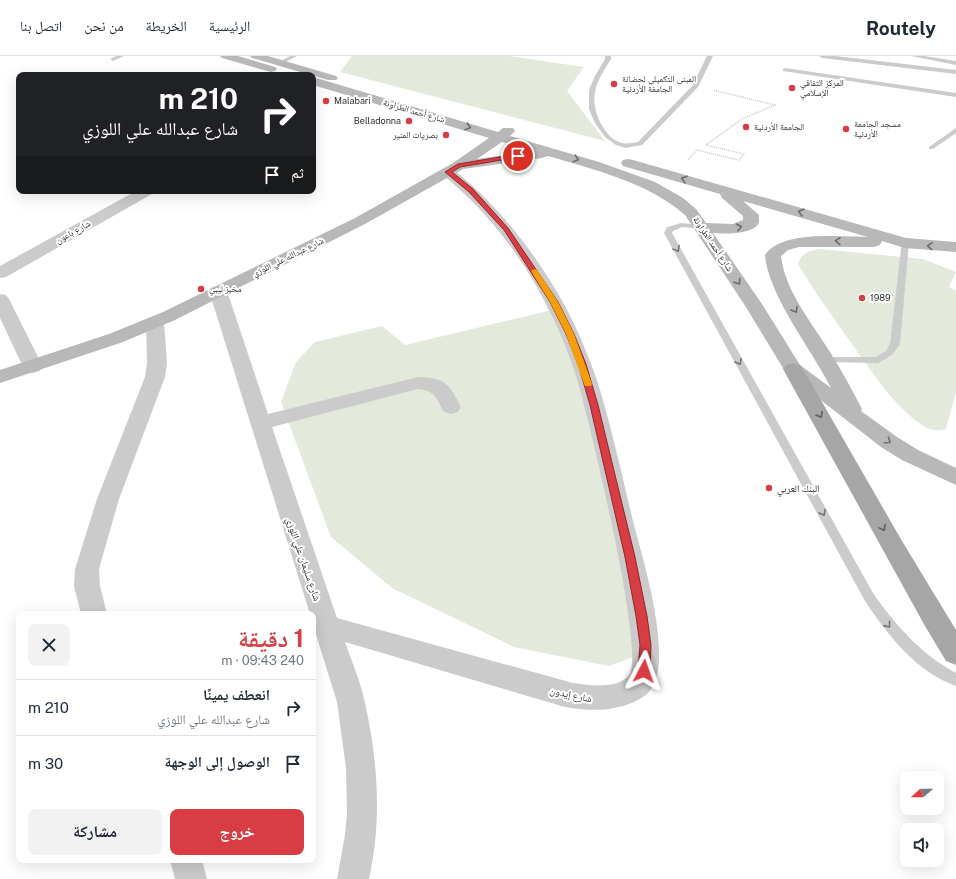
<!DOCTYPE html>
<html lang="ar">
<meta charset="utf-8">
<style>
body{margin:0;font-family:"Public Sans","Noto Naskh Arabic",sans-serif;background:#f2f2f3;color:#1f2937;direction:rtl;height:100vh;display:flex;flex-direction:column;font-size:15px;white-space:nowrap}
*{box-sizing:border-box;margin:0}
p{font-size:13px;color:#747a83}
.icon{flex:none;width:22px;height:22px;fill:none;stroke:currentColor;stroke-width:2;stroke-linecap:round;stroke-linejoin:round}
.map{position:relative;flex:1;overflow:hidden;direction:ltr}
.drawer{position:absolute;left:16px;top:555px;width:300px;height:252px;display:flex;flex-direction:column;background:#fff;border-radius:8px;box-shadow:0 4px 16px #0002;direction:rtl}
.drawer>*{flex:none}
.top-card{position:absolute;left:16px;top:16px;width:300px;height:122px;border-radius:8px;box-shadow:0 4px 16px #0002;direction:rtl;background:#202124;color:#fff;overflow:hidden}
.needle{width:26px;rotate:249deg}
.tools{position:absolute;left:900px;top:715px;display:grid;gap:8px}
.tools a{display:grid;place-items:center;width:44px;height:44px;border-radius:8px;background:#fff;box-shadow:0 4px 16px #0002;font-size:20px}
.pin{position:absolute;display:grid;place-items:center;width:34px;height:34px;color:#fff;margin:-17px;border:2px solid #fff;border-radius:50%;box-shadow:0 1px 4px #0007}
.me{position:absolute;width:44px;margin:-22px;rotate:4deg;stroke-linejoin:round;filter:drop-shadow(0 0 3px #0008)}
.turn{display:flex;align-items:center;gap:14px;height:84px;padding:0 12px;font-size:18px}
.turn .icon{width:52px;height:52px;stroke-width:2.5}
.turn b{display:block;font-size:28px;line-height:34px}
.then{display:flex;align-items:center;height:38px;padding:0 12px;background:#0003;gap:8px;font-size:15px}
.round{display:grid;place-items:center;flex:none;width:42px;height:42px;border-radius:8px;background:#f2f2f3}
.summary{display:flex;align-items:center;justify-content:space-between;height:68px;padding:0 12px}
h1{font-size:24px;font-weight:700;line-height:30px;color:#d73d43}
.primary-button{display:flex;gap:8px;margin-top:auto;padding:8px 12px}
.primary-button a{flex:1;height:46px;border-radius:8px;background:#d73d43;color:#fff;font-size:16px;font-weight:700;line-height:46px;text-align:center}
.primary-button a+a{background:#f2f2f3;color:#1f2937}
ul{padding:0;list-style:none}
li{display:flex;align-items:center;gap:12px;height:56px;padding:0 12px;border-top:1px solid #e0e1e3}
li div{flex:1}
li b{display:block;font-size:15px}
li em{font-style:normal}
header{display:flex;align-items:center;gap:24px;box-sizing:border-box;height:56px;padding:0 20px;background:#fff;border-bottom:1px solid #e0e1e3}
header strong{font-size:19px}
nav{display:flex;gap:22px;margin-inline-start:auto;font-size:14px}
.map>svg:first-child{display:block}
</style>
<header>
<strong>Routely</strong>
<nav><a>الرئيسية</a><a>الخريطة</a><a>من نحن</a><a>اتصل بنا</a></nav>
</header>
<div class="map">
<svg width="956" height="823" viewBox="0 0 956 823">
<rect width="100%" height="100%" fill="#fff"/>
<!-- green -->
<g fill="#e3eadc">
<polygon points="352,0 509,0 584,11 567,35 605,85 340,16"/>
<path d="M819,193L923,203L956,216L949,231L956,235V336L946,373C938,375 932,375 925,371C895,352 875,320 854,291C835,264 815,237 798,208C802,197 809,195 819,193Z"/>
<polygon points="552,254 589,353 635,583 633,601 609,610 514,591 392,532 331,481 281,346 296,306 315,286 382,270 405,289"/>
</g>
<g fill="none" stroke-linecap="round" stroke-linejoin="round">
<!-- path -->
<g stroke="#cbcbcb" stroke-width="1.5" stroke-dasharray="1 1" stroke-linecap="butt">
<polyline points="706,89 742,63 775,49 713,34"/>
<polyline points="688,104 697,94 739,104 744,98 706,89"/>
</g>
<!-- lane -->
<g fill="#cbcbcb" fill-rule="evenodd">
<polygon points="116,0 124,0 113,5 110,3"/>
<polygon points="290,0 297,0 282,8 277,7"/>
<path d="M605,0H611V3C605,13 597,24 595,36C591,53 604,83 622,87C627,88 633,87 638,86L693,29L707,0H713L698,31L642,89L626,92L616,89L605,81L595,67L589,53V34L595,20L605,3Z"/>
<polygon points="819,0 836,0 956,14 956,18 822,2"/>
<polygon points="911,0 924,0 956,5 956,9"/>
<polygon points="785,12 956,37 956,41 783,15 783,13"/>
<polygon points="956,72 956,77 933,93 929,93 929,91"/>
<path d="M681,167L701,169L705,171L701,173L682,171L673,175L672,177L873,537C896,570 921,598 956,617V630C916,616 887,578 865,545L664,177L667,171Z"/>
<polygon points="902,185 908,185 909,187 900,288 892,299 878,307 822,306 820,304 825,301 876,301 886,295 890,288"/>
</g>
<!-- street -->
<g fill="#cbcbcb" fill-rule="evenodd">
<path d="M448,112L453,113C498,149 537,199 565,250C578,274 588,299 597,324C611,369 621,415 632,461C643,504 660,558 659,602C659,614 656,628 648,637C644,641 639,643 634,646C610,656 590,655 565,651L345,586C352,606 361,627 365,647C378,705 382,765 369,823H337L345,779L347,757L346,712L337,646L313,569V558H310L209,235L212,231L218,230L224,231L227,235L268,358L418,321C445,322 449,327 461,351L458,356L451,358L444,356C435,342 437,335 418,333L272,371L337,562L573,627C589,629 617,634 629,619C646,597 588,360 577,323C569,298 559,273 547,250C522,200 486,154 443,119L441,116L443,113Z"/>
<polygon points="136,135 154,135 152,138 6,221 0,222 0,210"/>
<polygon points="0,238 6,239 9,243 43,311 40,315 33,317 26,315 23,311 0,262"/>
<polygon points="155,261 161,262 164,266 167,307 165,321 119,443 99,513 100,530 107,558 81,558 74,530 75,513 97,443 145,321 147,307 146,266 149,262"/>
<polygon points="170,804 202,804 207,823 175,823"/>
</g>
<!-- secondary -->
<g fill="#b8b8b8" fill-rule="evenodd">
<polygon points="220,0 238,0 275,11 277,13 275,15 271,16 222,2"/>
<polygon points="250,0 268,0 336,20 338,22 336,24 328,24 252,2"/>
<path d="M313,21L498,76L503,72H513L515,75L510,80L599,106L655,126L683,142L696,153L706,167L733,168L743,164V160L722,142L720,138L623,110L621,107L623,104L628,103L633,104L906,182L956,186V196L905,192L882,185L880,189L874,191H799L788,194L781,200C785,235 812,267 830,296C842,315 852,334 862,353L861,355L897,381L918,394L956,412V429L902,404L881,391L786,317L744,248L685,159C647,126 595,114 548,100L542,102L463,113L365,168L175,264L123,286L0,327V314L109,278L163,256L355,162L453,107L489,82L313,29ZM502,86L533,95L477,103ZM743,145L868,181C839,181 782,174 765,199C768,239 812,294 831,332L800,309L762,248L713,177C723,178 755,179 759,166C759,163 759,161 759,159Z"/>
</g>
<!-- primary -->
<polygon fill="#a6a6a6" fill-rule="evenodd" points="793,307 800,309 803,313 902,485 956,574 956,609 946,605 925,570 783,313 786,309"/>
</g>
<!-- one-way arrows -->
<defs><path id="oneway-chevron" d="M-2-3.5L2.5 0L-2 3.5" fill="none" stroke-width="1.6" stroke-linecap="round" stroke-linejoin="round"/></defs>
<g stroke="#6c6c6c">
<use href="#oneway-chevron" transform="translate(468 71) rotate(18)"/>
<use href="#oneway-chevron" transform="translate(576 103) rotate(17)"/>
<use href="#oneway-chevron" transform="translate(684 123) rotate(-164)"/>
<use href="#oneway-chevron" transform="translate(801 156) rotate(-164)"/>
<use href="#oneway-chevron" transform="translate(739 171) rotate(-13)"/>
<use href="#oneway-chevron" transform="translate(838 185) rotate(-179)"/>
<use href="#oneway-chevron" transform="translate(930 190) rotate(-176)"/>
<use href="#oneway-chevron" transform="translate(738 226) rotate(56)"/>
<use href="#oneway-chevron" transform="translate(795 254) rotate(60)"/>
<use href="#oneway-chevron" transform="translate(888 385) rotate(35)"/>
</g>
<g stroke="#757575">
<use href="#oneway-chevron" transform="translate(677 193) rotate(61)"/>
<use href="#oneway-chevron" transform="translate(739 306) rotate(61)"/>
<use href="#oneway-chevron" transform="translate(823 457) rotate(61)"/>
<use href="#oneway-chevron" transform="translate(888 569) rotate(51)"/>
</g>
<g stroke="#5e5e5e">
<use href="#oneway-chevron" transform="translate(820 359) rotate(60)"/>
<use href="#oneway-chevron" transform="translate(883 472) rotate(62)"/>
</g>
<!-- route -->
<polygon fill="#d73d43" stroke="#8c282c" points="518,98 521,100 520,101 460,111 452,116 473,133 508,172 558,246 574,278 586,308 598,349 635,501 647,560 651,589 650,615 648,619 644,620 640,619 638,615 640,589 636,560 625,501 590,349 578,308 566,278 550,246 504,174 469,136 445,116 458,108"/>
<!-- slow -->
<polygon fill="#f59e0b" points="535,213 537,214 558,246 574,278 592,328 591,330 585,330 584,328 566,278 550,246 531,215"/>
<!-- markers -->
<g fill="#d73d43" stroke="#fff" stroke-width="1.5">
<circle cx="614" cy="28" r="4"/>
<circle cx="792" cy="32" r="4"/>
<circle cx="326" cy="45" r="4"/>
<circle cx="409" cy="65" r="4"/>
<circle cx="746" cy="71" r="4"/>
<circle cx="846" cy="73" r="4"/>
<circle cx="446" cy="79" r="4"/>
<circle cx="201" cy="233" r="4"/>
<circle cx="862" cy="242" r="4"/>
<circle cx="769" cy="432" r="4"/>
</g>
<g text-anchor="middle" stroke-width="4" stroke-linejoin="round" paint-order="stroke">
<!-- far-poi labels -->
<g font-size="9" fill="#2e2e2e" stroke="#fff" text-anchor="start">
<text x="622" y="26">المبنى التكميلي لحضانة<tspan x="622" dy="10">الجامغة الأردنية</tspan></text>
<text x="800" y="30">المركز الثقافي<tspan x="800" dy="10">الإسلامي</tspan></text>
<text x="334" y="48">Malabari</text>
<text x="401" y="68" text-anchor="end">Belladonna</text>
<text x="854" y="71">مسجد الجامعة<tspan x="854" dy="10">الأردنية</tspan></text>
<text x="754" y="74">الجامعة الأردنية</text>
<text x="438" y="82" text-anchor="end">بصريات المنير</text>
<text x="209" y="236">مخبز ليبي</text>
<text x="870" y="245">1989</text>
</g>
<!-- far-street labels -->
<g font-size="9" fill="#2e2e2e" stroke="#fff">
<text transform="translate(414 55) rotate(16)" y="3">شارع أحمد الطراونة</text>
<text transform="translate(73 176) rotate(-29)" y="3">شارع باعون</text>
<text transform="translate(713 188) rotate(56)" y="3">شارع أحمد الطراونة</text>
<text transform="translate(288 201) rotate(-26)" y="3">شارع عبدالله علي اللوزي</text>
</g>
<!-- poi labels -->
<g font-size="10" fill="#2e2e2e" stroke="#fff" text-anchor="start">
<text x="777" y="436">البنك العربي</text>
</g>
<!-- street labels -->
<g font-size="10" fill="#2e2e2e" stroke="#fff">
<text transform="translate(304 503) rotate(71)" y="4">شارع سليمان علي اللوزي</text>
<text transform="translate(571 638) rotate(12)" y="4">شارع إيدون</text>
</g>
</g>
</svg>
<div class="tools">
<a><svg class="needle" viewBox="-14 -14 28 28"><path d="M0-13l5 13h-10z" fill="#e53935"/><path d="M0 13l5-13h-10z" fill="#747a83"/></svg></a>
<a><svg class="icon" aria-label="sound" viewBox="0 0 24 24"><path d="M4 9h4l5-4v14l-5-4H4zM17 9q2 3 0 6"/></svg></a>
</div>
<div class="pin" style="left:518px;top:100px;background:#d93025"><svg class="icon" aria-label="arrive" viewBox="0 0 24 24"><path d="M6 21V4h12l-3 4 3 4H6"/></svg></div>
<svg class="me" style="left:644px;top:615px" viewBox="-20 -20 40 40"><path d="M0-17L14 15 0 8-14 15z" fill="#d73d43" stroke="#fff" stroke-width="4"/></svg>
<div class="top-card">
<div class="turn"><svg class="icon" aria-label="right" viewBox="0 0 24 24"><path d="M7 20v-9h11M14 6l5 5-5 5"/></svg><div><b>210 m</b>شارع عبدالله علي اللوزي</div></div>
<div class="then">ثم<svg class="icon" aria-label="arrive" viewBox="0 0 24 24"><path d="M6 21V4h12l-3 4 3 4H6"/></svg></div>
</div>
<section class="drawer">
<div class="summary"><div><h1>1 دقيقة</h1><p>240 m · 09:43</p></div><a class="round"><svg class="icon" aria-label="close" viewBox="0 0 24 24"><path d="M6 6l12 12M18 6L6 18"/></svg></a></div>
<ul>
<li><svg class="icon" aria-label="right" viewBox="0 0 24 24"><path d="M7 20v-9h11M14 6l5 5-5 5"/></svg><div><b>انعطف يمينًا</b><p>شارع عبدالله علي اللوزي</p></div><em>210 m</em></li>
<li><svg class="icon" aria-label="arrive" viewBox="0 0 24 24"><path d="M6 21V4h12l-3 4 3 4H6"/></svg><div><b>الوصول إلى الوجهة</b></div><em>30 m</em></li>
</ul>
<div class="primary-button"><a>خروج</a><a>مشاركة</a></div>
</section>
</div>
